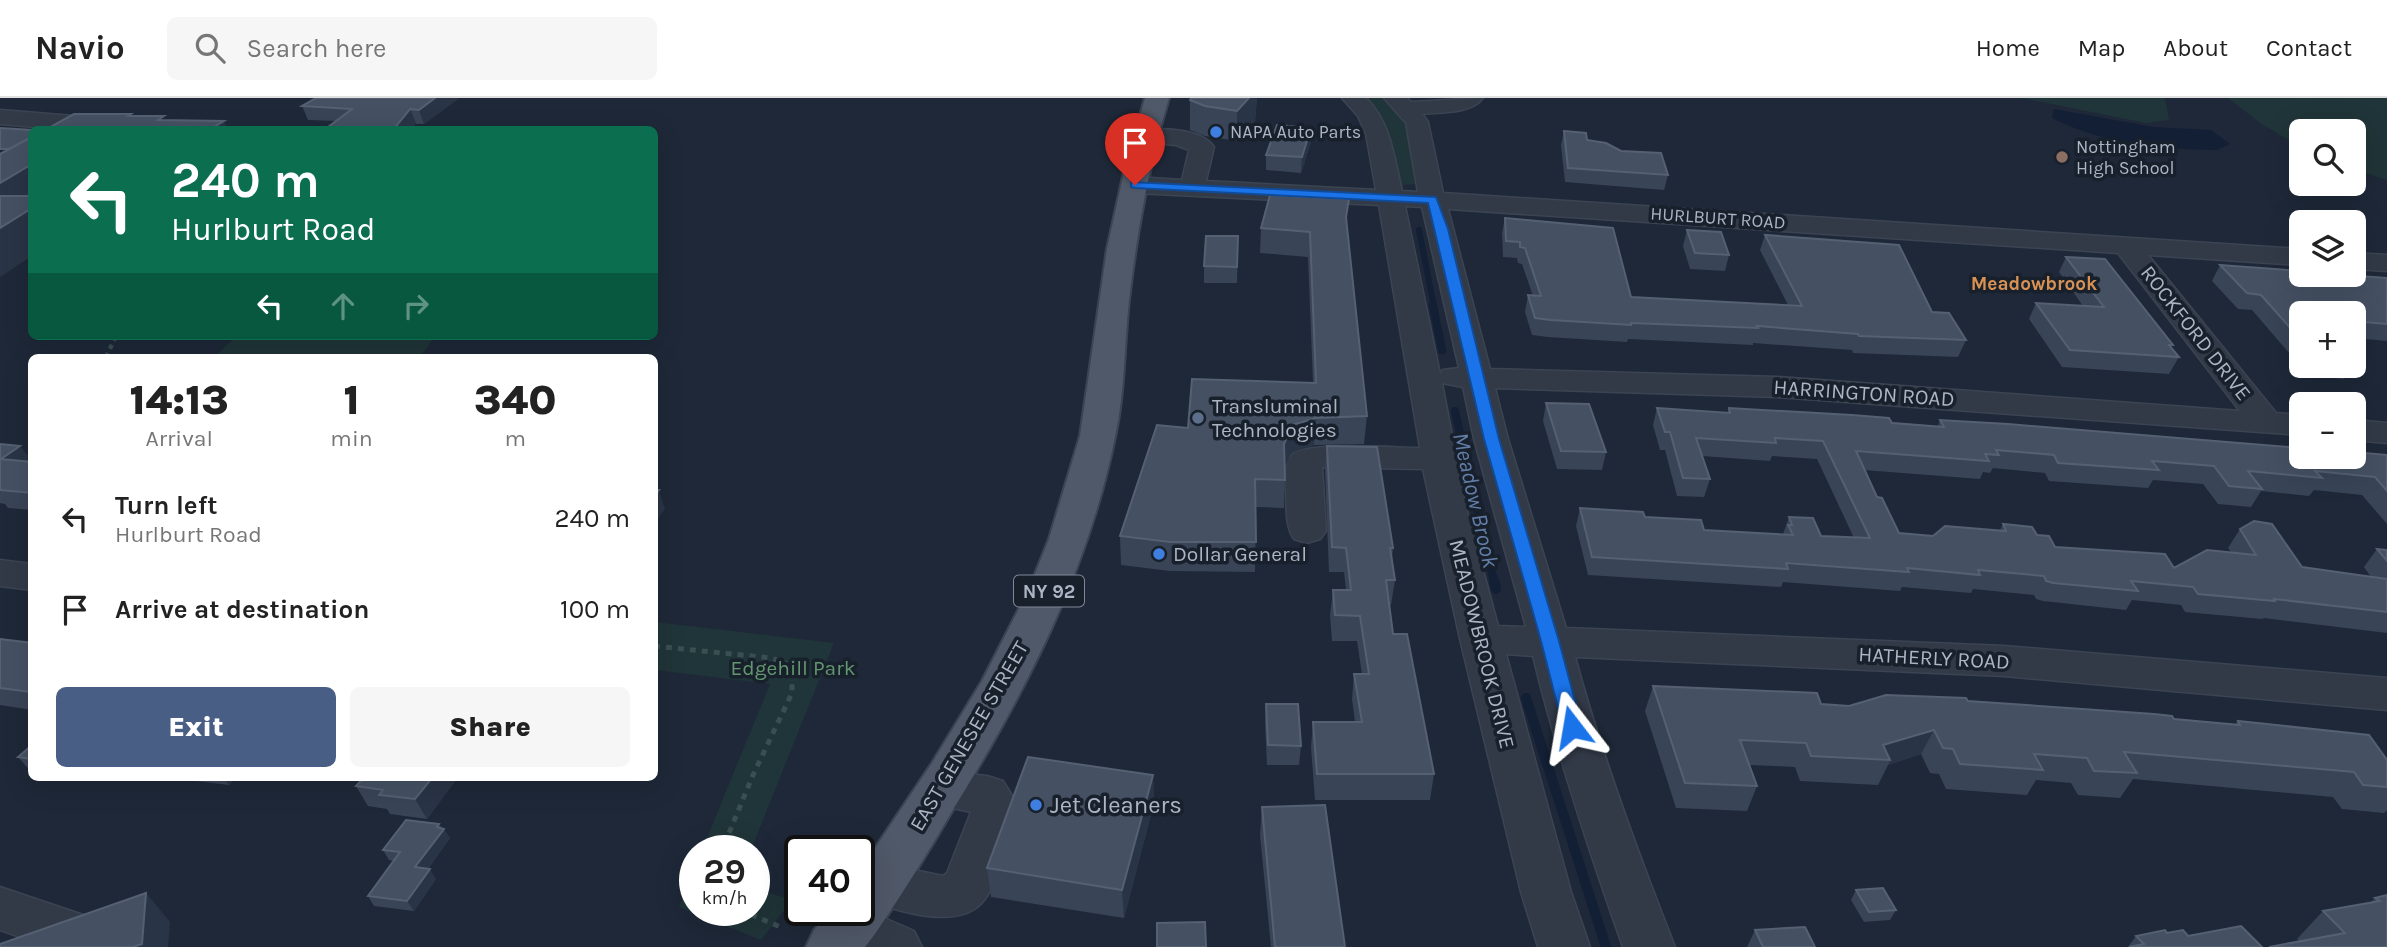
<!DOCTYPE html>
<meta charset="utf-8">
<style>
body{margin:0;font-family:Karla,sans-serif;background:#f6f6f6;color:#222;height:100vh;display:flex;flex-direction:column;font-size:26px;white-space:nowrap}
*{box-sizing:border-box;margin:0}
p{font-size:23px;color:#767676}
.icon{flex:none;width:38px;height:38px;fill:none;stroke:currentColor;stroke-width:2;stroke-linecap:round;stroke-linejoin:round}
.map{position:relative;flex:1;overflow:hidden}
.drawer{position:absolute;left:28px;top:256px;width:630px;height:427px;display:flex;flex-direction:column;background:#fff;border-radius:10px;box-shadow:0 7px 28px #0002}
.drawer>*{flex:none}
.guide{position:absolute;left:28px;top:28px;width:630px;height:214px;border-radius:10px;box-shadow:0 7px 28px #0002;background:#0b6e4f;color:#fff;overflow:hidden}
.buttons{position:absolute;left:2289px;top:21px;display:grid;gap:14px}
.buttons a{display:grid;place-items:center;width:77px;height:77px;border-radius:10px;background:#fff;box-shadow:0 7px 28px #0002;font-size:35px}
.speed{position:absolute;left:679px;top:737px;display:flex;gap:14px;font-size:35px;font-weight:700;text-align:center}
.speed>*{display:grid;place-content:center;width:91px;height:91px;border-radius:50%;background:#fff;box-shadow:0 7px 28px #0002;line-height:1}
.speed small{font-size:18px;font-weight:400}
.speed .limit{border:4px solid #111;border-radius:10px;background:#fff;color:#111}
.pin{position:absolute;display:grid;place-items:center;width:60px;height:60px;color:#fff;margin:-72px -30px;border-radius:50% 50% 50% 0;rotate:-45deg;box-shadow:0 0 7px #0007}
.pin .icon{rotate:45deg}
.me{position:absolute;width:77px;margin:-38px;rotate:346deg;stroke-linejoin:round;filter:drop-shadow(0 0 5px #0008)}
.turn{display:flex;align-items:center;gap:24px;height:147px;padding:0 28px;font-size:32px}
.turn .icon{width:91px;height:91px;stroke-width:2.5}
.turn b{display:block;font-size:49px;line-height:60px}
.lanes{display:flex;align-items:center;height:66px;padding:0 28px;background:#0003;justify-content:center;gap:35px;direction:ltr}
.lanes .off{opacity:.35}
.eta{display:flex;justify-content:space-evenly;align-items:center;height:119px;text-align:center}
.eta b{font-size:42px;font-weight:800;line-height:49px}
.button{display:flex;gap:14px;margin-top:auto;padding:14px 28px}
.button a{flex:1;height:80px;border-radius:10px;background:#495e85;color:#fff;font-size:28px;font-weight:800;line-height:80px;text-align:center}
.button a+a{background:#f6f6f6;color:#222}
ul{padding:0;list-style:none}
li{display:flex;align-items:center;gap:21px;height:91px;padding:0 28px}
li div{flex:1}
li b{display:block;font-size:26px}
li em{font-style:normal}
header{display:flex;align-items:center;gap:42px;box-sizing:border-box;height:98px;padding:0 35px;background:#fff;border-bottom:2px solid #e0e0e0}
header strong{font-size:33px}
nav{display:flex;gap:38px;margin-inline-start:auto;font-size:24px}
.search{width:490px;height:63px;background:#f6f6f6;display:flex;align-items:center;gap:18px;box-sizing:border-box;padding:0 24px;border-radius:10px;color:#767676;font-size:26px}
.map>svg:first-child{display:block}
</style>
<header>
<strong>Navio</strong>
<div class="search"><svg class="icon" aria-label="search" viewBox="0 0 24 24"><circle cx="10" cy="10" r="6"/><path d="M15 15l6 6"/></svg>Search here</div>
<nav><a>Home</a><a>Map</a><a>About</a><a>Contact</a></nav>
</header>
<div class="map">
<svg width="2387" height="849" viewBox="0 0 2387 849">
<rect width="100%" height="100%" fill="#1e2838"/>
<!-- green -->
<g fill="#203539">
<path d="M1362,0H1386C1412,27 1412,51 1418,86L1399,87Z"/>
<polygon points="2022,0 2165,0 2169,22 2146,25"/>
<polygon points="2228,0 2387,0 2387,82 2354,71 2354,33 2301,33 2301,49 2263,27"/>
<polygon points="237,238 435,238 423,255 412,259 214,259"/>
<polygon points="655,524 834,545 751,752 702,752 770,586 655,572"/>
<polygon points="695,770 695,812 754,812 754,790 792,802 761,842 679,809"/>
</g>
<!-- water -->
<path fill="#121f35" d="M2054,11L2153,29L2211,32L2230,46L2217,52C2160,51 2103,46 2052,20Z"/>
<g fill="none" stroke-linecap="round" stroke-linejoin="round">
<!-- stream-far2 -->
<polyline stroke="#121f35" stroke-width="6" points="1419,132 1434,209"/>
<!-- stream-far1 -->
<g stroke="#121f35" stroke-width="8">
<polyline points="1433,207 1442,252"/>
<polyline points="1455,313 1494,484"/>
</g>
<!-- stream -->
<g stroke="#121f35" stroke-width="10">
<polyline points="1494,482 1496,491"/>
<polyline points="1526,600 1606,849"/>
</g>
<defs>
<g id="minor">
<path d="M1342,0H1366C1391,25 1394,59 1402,93L1418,94L1406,25L1384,0H1407L1411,4L1483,0C1472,16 1440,14 1422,16L1428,24L1443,95L2301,151V167L2148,157L2276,315L2301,317V337L1777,299L1495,290L1508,341L1566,530L2004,548L2387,580V612L2004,578L1575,559C1602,658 1637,753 1675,849H1623C1589,753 1557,657 1533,558L1506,556L1571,794L1590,849H1538L1521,794L1460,541L1423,371L1322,369L1326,433L1320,441L1307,445L1294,441C1285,428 1287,410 1286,394C1285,384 1284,365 1292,357C1306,343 1396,350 1420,350L1379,107L1135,95L1126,92L1122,87L1126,82L1135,79L1182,82L1189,52L1176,47L1139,44L1135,39L1139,34C1159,29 1201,30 1214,49L1206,83L1376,92L1366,36L1358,18ZM1405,108L1422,109L1459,270L1443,272L1440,276ZM1448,111L2118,155L2240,313L1777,279L1490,271ZM1442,285L1463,289L1474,341L1526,529L1498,528L1464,402Z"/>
<polygon points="0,12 160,25 168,27 171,32 69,32 0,26"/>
<polygon points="2354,155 2387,157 2387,173 2354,171"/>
<polygon points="2354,322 2387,325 2387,345 2354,342"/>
<polygon points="0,462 32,466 32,492 0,488"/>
<path d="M941,673L987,678L1003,683L1016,704L1017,714C1009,739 1000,780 985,801C961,835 895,812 863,801C858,791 858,781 863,771L880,765L943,778L947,775L971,714L925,704L918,691L925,678Z"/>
<polygon points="0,789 86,818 93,834 86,849 48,849 0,832"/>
<polygon points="859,809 914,833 922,849 844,849 833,844 826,828 833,812 859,812"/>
</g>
<path id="major" d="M1145,0H1169C1149,66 1137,134 1129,202C1124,248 1125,294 1115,339C1088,473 1025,595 954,710C929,753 903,795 875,836L865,849H806L814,832L831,812H859V774L932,665L982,583L1029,491L1049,441L1080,338L1107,151L1124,74Z"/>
</defs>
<!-- minor casing -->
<use href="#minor" stroke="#3b4452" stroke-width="3"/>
<!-- major casing -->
<use href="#major" stroke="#3b4452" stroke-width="4"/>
<!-- path-far1 -->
<polyline stroke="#394f51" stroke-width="4.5" stroke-dasharray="4.5 4.5" stroke-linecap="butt" points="106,259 116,238"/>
<!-- path -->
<g stroke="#394f51" stroke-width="5" stroke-dasharray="6 6" stroke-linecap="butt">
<polyline points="654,548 771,560 786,565 792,577 792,595 753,677 722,752"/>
<polyline points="740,812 783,830"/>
</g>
<!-- minor -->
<use href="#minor" fill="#323a48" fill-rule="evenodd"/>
<!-- major -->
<use href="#major" fill="#505969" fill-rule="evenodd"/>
</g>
<!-- wall -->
<g fill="#394457">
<polygon points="316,0 459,0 424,26 308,22 302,8"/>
<polygon points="1257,0 1255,23 1237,43 1205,38 1190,32 1190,2"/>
<polygon points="1564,33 1621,53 1668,77 1664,92 1565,84 1561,47"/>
<polygon points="1311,44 1301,75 1266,72 1266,57"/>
<polygon points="1505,120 1631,199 1788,207 1760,152 1765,137 1932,214 1966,242 1958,259 1853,255 1852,252 1753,245 1753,247 1628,241 1627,244 1548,239 1532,237 1525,214 1528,197 1533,198 1522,166 1518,165 1517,160 1503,159 1502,135"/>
<polygon points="1347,128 1367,318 1364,346 1314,347 1291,355 1285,369 1284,410 1256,409 1255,474 1170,473 1121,467 1120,438 1188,330 1313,285 1308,159 1260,155 1261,130"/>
<polygon points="1687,132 1729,157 1725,173 1690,171 1683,148"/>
<polygon points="1238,138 1237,185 1204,185 1204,168"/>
<polygon points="2066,159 2173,247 2171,249 2179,259 2169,276 2062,269 2029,221 2036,205 2083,208 2059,174"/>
<polygon points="2220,167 2387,180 2387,243 2354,240 2354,215 2301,215 2301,268 2353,268 2344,281 2308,277 2252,212 2238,211 2212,183"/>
<polygon points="1546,305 1606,354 1602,372 1557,371 1543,323"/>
<polygon points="1657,310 1727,315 1729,310 1938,328 1940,322 2387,357 2387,426 2362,397 2314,392 2309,398 2261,393 2251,409 2218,406 2203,386 2153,382 2148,390 2049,383 2045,375 1993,370 1990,375 1983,374 1980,381 1864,372 1877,399 1899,435 1933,438 2000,432 2003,426 2037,437 2055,449 2174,470 2231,454 2228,450 2240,431 2302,469 2371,479 2364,469 2377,451 2387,452 2387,535 2264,520 2262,521 2185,514 2181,507 2132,502 2126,512 2043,503 2036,501 2034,497 1973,491 1971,495 1902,489 1900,493 1783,484 1781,489 1588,477 1576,428 1580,410 1645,419 1704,432 1783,436 1789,419 1821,438 1854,440 1817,361 1772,358 1770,363 1702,358 1710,381 1704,399 1677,398 1665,352 1660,352 1653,327"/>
<polygon points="0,346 20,348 32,364 32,412 8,410 5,406 0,405"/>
<polygon points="1327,348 1393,450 1392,461 1395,482 1391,507 1389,507 1393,536 1434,676 1430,702 1315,702 1311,649 1313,624 1355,624 1352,601 1354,576 1362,576 1357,543 1332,543 1330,517 1333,492 1346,492 1344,474 1329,474 1325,372"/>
<polygon points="0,541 32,545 32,612 0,607"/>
<polygon points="1653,588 1821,606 1849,608 1968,603 2235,626 2238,623 2387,662 2387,712 2384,715 2342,711 2333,699 2133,681 2120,700 2078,697 2071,685 2036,682 2027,697 1946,691 1939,676 1930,675 1921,656 1888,667 1878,687 1800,683 1795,669 1750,667 1757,688 1747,713 1676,710 1645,613"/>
<polygon points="1266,606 1301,648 1299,667 1267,667 1265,625"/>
<polygon points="32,647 32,675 18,659"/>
<polygon points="1153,677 1154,705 1124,820 991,799 987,770"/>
<polygon points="56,679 83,679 80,682"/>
<polygon points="193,679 236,679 229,687 196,683"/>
<polygon points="288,679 325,679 322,683"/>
<polygon points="339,679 458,679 427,721 390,716 387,711 368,708 356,688 361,682"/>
<polygon points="1262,709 1345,849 1271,849 1260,737"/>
<polygon points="439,726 450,740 428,771 436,781 414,813 374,808 368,798 394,763 389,762 383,752"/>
<polygon points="1856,792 1896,812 1890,822 1864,824 1851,802"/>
<polygon points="2387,797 2387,849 2299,843 2297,841 2323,813 2370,805 2375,800"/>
<polygon points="1755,832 1815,849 1747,849"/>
<polygon points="2167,835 2188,838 2128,849 2136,838"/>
</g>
<!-- shaded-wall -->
<g fill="#293446">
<polygon points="435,0 459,0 424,26 419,12"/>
<polygon points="1249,0 1257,0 1255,23 1237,43 1237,13"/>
<polygon points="410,11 416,25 411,32 393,32"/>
<polygon points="224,23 228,32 214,29"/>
<polygon points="1311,30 1311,44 1301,75 1302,59"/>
<polygon points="32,66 32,158 0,179 0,85"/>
<polygon points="1316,320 1314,347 1291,355 1283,375 1284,346 1292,327"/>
<polygon points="20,348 32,364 1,361"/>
<polygon points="659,392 665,411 654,426 654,399"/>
<polygon points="1934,632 1921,656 1888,667 1890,662 1883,647"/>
<polygon points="1153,677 1154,705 1124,820 1122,792"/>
<polygon points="223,679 236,679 229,687"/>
<polygon points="433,679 458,679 427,721 415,701"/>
<polygon points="439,726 443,732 444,731 450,740 422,779 415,769"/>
<polygon points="430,771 436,781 414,813 407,803"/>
<polygon points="146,795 170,824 168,849 133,849"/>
</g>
<!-- building -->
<g fill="#455163" stroke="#556072" stroke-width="2">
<polygon points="316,0 435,0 419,12 410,11 393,32 324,32 352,11 302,8"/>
<polygon points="1191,0 1249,0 1237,13 1205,8 1190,2"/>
<polygon points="74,16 131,16 128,18 164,18 158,22 224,23 214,29 249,32 45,32"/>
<polygon points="1277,27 1311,30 1302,59 1266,57"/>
<polygon points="0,30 32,32 32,39 9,51 0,51"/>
<polygon points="1564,33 1586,35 1587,42 1606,45 1621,53 1661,55 1668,77 1568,70"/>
<polygon points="32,39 32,66 0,85 0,56"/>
<polygon points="1270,97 1349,101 1346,119 1367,318 1316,320 1292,327 1284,346 1285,382 1255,381 1256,444 1170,444 1120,438 1157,327 1188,330 1192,281 1316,285 1310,134 1261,130"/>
<polygon points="0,98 32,98 32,110 0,130"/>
<polygon points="1505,120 1613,130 1631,199 1802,208 1765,137 1899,147 1932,214 1949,215 1966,242 1859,238 1858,236 1757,228 1758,230 1631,225 1631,227 1551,222 1535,220 1528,197 1541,198 1525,150 1520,149 1520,144 1506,143"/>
<polygon points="1687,132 1721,134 1729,157 1695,155"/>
<polygon points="1206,138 1238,138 1237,169 1204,168"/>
<polygon points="2066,159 2105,161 2173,247 2169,247 2179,259 2070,252 2036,205 2104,209"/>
<polygon points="2220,167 2301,173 2301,177 2346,177 2387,180 2387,226 2354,223 2354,215 2301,215 2301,242 2261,197 2247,195"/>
<polygon points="1546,305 1589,306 1606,354 1561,353"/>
<polygon points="1657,310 1730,315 1729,310 1852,317 1889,320 1892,325 1944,329 1940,322 2008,326 2301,350 2301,359 2354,359 2354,354 2387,357 2387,393 2375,379 2315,373 2322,380 2248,373 2262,391 2229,388 2214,368 2152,363 2159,372 2058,365 2054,357 1996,352 1999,357 1985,356 1989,363 1856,353 1877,399 1882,400 1899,435 1933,438 1945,428 2006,433 2003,426 2032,429 2037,437 2049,438 2055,449 2165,456 2174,470 2207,452 2256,457 2240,431 2254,423 2272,426 2302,469 2387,481 2387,514 2274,501 2275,503 2198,496 2193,489 2131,483 2138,493 2053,485 2046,483 2044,478 1978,472 1980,477 1907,470 1909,474 1786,465 1788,471 1592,459 1580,410 1643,414 1645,419 1701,422 1704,432 1793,437 1788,427 1792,427 1789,419 1813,420 1821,438 1870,440 1823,343 1775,340 1776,345 1696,340 1710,381 1683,380 1670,334 1665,334"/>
<polygon points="0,346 20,348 1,361 32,364 32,395 0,392"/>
<polygon points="1327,348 1377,349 1393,450 1390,450 1395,482 1386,482 1393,536 1407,536 1434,676 1317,676 1313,624 1362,624 1354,576 1369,576 1360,518 1335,517 1333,492 1351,492 1346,450 1332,449"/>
<polygon points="654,392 659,392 654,399"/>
<polygon points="2377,451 2387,452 2387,463"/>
<polygon points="0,541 32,545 32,594 0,590"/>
<polygon points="1653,588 1817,595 1821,606 1849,608 1886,597 1966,600 1968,603 2154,616 2172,618 2174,621 2240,627 2238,623 2369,637 2387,662 2387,689 2363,687 2354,674 2124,654 2137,675 2094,673 2087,660 2034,656 2043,672 1960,666 1953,651 1943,650 1934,632 1883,647 1890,662 1811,658 1806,645 1740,642 1757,688 1685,685"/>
<polygon points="1266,606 1298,606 1301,648 1268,647"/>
<polygon points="32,647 32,661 18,659"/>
<polygon points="1028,659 1153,677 1122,792 987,770"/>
<polygon points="364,679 433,679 415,701 379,697 383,692 356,688"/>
<polygon points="1325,707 1345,849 1275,849 1262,709"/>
<polygon points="406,722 439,726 437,729 444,731 415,769 430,771 407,803 368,798 400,754 383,752"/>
<polygon points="1883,790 1896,812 1869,814 1856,792"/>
<polygon points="146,795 142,846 133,849 0,849 0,846"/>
<polygon points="2387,797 2387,849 2269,849 2345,835 2323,813 2380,803 2375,800"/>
<polygon points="1205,824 1206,849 1157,849 1157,825"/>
<polygon points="2241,828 2262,849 2129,849 2144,846 2136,838 2165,832 2167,835 2183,832 2188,838"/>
<polygon points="1805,829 1815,849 1763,849 1755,832"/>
</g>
<!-- route -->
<polygon fill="#1a73e8" stroke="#114b97" stroke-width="2" points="1131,84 1436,99 1448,131 1499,341 1559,543 1582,629 1579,634 1565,634 1563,629 1541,543 1484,341 1428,105 1135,90 1131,89"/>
<!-- markers -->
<g fill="#3f7fe0" stroke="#18202c" stroke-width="2.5">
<circle cx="1216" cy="34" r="7"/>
<circle cx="1159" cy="456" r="7"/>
<circle cx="1036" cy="707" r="7"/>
</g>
<circle fill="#8d6e63" stroke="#18202c" stroke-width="2.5" cx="2062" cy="59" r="7"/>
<circle fill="#5c6f8a" stroke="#18202c" stroke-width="2.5" cx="1198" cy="320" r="7"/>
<g text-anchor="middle" stroke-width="7" stroke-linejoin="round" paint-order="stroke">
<!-- far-poi labels -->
<g font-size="18" fill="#acb5c5" stroke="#18202c" text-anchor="start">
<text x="1230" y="40">NAPA Auto Parts</text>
<text x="2076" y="55">Nottingham<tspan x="2076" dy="21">High School</tspan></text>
</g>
<!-- far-street labels -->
<g font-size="18" fill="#acb5c5" stroke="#18202c">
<text transform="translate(1718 120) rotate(4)" y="6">HURLBURT ROAD</text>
</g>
<!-- far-neighbourhood labels -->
<g font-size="19" font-weight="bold" fill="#d99253" stroke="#18202c">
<text x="2034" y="192">Meadowbrook</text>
</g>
<!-- shield labels -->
<rect fill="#18202c" stroke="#808897" stroke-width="2" x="1014" y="477.5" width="70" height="31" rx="5"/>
<g font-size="19" font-weight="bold" fill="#acb5c5">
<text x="1049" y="500">NY 92</text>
</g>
<!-- street labels -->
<g font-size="21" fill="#acb5c5" stroke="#18202c">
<text transform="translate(2196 235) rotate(52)" y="7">ROCKFORD DRIVE</text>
<text transform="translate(1864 295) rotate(4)" y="7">HARRINGTON ROAD</text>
<text transform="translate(1482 546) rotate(76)" y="7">MEADOWBROOK DRIVE</text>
<text transform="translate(1934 560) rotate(3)" y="7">HATHERLY ROAD</text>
<text transform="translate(969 638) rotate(-60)" y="7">EAST GENESEE STREET</text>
</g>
<!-- poi labels -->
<g font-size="21" fill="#acb5c5" stroke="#18202c" text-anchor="start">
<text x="1212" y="315">Transluminal<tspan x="1212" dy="24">Technologies</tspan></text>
<text x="1173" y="463">Dollar General</text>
</g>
<!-- park labels -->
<g font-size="21" fill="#629770" stroke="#18202c">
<text x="793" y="577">Edgehill Park</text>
</g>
<!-- water labels -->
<g font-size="23" font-style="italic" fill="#627da7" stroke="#18202c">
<text transform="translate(1476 402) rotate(77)" y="8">Meadow Brook</text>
</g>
<!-- near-poi labels -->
<g font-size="24" fill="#acb5c5" stroke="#18202c" text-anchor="start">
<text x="1050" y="715">Jet Cleaners</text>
</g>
</g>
</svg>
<div class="buttons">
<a><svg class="icon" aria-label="search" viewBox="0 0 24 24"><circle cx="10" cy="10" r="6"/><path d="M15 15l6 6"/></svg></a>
<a><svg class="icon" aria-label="layers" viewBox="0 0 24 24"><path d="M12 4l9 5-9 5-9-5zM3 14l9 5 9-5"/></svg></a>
<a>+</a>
<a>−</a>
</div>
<div class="speed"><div>29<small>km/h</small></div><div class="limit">40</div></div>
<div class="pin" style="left:1135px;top:87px;background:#d93025"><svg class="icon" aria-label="arrive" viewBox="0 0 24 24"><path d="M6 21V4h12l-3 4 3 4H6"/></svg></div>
<svg class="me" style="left:1572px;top:629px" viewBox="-20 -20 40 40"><path d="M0-17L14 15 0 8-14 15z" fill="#1a73e8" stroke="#fff" stroke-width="4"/></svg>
<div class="guide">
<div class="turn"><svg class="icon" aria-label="left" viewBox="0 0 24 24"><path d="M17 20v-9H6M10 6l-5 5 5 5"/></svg><div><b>240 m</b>Hurlburt Road</div></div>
<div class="lanes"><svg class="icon" aria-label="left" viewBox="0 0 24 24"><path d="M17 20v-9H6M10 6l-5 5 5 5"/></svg><svg class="icon off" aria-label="ahead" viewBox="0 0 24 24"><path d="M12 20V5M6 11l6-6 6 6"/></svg><svg class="icon off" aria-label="right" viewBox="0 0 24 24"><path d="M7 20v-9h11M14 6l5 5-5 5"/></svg></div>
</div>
<section class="drawer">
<div class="eta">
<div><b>14:13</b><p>Arrival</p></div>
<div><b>1</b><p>min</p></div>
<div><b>340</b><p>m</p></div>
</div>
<ul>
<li><svg class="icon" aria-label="left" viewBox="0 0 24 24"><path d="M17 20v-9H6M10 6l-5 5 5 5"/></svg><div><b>Turn left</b><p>Hurlburt Road</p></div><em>240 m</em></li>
<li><svg class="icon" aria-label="arrive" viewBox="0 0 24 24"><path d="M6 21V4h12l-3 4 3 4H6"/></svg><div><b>Arrive at destination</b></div><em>100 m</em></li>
</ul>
<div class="button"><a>Exit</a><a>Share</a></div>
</section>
</div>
